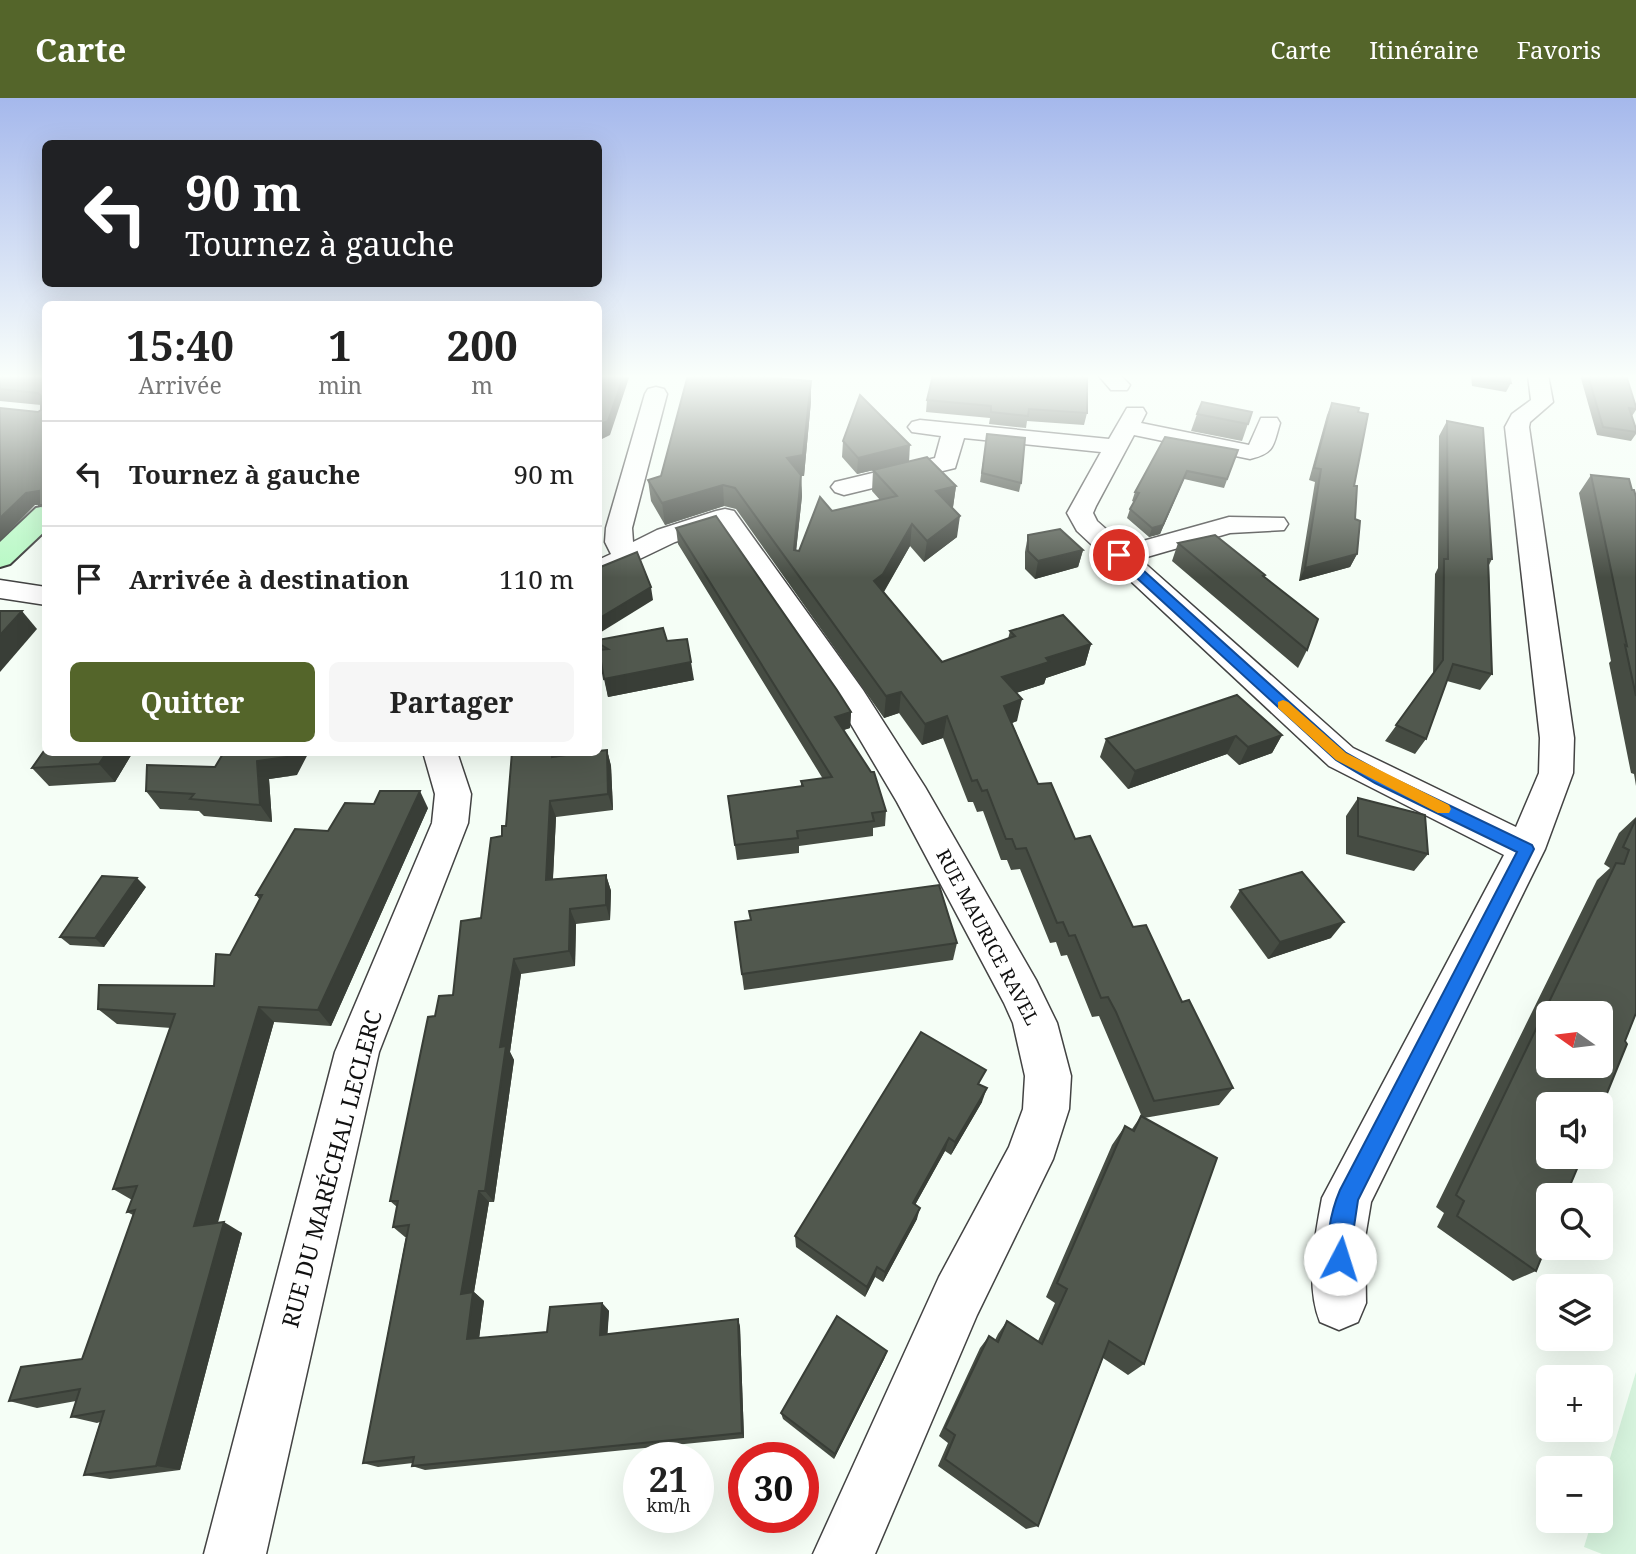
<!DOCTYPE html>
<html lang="fr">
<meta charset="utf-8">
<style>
body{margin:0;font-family:"Noto Serif",serif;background:#f6f6f6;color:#222;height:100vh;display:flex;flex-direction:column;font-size:26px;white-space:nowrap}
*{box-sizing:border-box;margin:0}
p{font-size:23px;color:#767676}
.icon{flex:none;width:38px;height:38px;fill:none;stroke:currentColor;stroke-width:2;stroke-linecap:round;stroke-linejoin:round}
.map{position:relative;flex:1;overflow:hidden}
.drawer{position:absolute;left:42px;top:203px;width:560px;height:455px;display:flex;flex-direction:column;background:#fff;border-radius:10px;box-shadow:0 7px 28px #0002}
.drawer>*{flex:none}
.banner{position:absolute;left:42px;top:42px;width:560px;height:147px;border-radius:10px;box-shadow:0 7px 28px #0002;background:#202124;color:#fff;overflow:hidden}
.needle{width:46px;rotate:284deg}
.fabs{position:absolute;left:1536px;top:903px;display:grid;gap:14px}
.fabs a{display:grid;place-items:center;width:77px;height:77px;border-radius:10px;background:#fff;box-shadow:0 7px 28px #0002;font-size:35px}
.speed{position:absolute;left:623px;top:1344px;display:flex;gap:14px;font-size:35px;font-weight:700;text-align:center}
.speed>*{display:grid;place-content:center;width:91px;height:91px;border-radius:50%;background:#fff;box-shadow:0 7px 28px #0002;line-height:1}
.speed small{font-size:18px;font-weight:400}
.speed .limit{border:10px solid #d22;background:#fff;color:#111}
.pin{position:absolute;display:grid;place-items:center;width:60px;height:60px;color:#fff;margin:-30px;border:4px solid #fff;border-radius:50%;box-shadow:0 2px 7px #0007}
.me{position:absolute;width:77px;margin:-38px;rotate:5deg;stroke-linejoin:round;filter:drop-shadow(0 0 5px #0008)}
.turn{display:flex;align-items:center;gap:24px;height:147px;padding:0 28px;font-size:32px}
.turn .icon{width:91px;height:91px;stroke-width:2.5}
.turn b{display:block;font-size:49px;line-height:60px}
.eta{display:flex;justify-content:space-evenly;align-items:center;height:119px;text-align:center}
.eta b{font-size:42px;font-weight:700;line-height:49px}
.button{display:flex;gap:14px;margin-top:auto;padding:14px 28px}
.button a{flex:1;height:80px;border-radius:10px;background:#54652a;color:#fff;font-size:28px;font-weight:700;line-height:80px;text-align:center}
.button a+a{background:#f6f6f6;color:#222}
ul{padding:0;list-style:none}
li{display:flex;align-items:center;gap:21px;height:105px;padding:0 28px;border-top:2px solid #e0e0e0}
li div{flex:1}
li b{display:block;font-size:26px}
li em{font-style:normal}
header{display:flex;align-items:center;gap:42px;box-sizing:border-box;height:98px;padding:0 35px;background:#54652a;color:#fff}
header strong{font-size:33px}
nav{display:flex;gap:38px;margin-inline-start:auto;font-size:24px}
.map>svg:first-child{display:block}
</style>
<header>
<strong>Carte</strong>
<nav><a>Carte</a><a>Itinéraire</a><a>Favoris</a></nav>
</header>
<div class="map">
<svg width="1636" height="1456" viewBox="0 0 1636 1456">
<rect width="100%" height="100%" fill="#f5fef6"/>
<!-- farmland -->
<polygon fill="#d6f3dd" points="1636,1274 1636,1456 1602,1456 1584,1449 1592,1423 1601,1423 1601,1390"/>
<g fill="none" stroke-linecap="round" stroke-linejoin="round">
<defs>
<g id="street">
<polygon points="1098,277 1120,277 1130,287 1127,292 1111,292"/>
<path d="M1528,277H1548L1553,304L1530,324L1529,329L1574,640L1573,675L1545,751L1371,1104L1365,1140L1366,1205L1358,1224L1339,1232L1320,1224C1305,1186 1315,1139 1322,1100L1504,757L1329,668L1077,433L1067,415L1101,354L964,340L955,370L844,397L835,394L831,389L835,384L935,360L941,338L912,334L908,329L912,324L920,322L1109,341L1127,310H1143L1146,315L1141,325L1249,347L1261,320H1277L1280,325C1273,348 1275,355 1250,361L1134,337L1096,408L1093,415L1097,423L1125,448L1229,419L1284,420L1288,426L1284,432L1230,435L1140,461L1353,650L1516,729L1539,675L1540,640L1505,329L1512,316L1531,302Z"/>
<polygon points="656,289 664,291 667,296 632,430 633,444 657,432 716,413 725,411 734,413 863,592 925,689 1036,882 1057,925 1071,978 1069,1011 1053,1061 977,1217 875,1456 813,1456 939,1179 1009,1049 1023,1011 1025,978 1013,925 1004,905 897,704 839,606 719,430 675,444 598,481 598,462 611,456 605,444 606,430 645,296 648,291"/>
<polygon points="0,482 46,489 46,507 0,500"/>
<polygon points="423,654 457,654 471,696 468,725 379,954 266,1456 204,1456 335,954 432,725 435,696"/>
</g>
<polygon id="secondary" points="46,408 46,432 10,466 0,469 0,444 36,410"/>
</defs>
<!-- street casing -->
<use href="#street" stroke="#434343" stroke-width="3"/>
<!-- secondary casing -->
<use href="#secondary" stroke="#323232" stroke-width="4"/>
<!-- street -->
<use href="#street" fill="#fff" fill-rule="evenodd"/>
<!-- secondary -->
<use href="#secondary" fill="#b6f8c3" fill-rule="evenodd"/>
</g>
<!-- wall -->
<g fill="#464c43">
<polygon points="0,277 46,277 46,415 40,407 35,407 38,314 41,312 41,307 0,303"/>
<polygon points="1471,277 1509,277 1511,285 1506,294 1472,288"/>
<polygon points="1580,277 1626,277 1636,309 1636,312 1632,318 1636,331 1636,336 1631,343 1597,337"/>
<polygon points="811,283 811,303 804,378 801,378 802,398 796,452 799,453 832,413 880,402 872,393 873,372 857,376 842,359 843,343 909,364 956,388 953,409 952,410 957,439 924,464 910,448 884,494 942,564 1008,541 1010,533 1091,546 1085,567 1046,580 1044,586 1016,595 1017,623 1012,625 1038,686 1182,904 1233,990 1219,1007 1144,1020 1144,1266 1128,1277 1103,1260 1038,1428 1026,1431 938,1368 948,1345 939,1338 980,1250 989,1238 995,1242 998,1236 1007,1223 1038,1243 1055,1205 1046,1199 1112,1047 1125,1028 1132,1031 1141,1018 1142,1019 1099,918 1092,919 1067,857 1061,858 1056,844 1050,845 1020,771 1011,772 1007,762 1001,762 983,713 977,714 973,704 968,704 943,640 922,647 899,615 884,620 736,411 724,408 665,427 651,403 648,382 661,378"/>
<polygon points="927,302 1087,315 1084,327 1027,323 1026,330 989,326 990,320 926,314"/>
<polygon points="1332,305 1354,388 1357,456 1350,469 1299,483 1315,384 1309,382 1327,317"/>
<polygon points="1252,314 1242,343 1191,333 1197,316"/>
<polygon points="1447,323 1492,461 1489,467 1492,576 1480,592 1447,583 1426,641 1415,656 1385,643 1433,577 1435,476 1438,470 1439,338"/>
<polygon points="987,336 1021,385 1019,394 980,384"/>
<polygon points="1238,352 1224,390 1184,381 1160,436 1149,439 1127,420 1130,411 1134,404 1132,403 1135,394"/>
<polygon points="1591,377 1632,392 1636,399 1636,688 1634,676 1631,675 1609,565 1611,563 1579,395"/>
<polygon points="676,430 851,614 850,630 843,632 886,713 885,728 873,730 873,738 799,748 799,755 737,762 728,698 801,689 801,683 823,681 678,446"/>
<polygon points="1028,437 1083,452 1078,469 1035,481 1025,471 1025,454"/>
<polygon points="1178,445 1265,477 1264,479 1307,552 1298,570 1172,463"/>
<polygon points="598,542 667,543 694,582 608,599 601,562 598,557"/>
<polygon points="1282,637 1272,655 1239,667 1227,656 1128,691 1100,659 1106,641"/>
<polygon points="607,652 611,668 613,712 556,719 553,781 606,777 611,793 610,822 576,826 575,868 521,876 510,954 514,962 494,1104 489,1104 474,1194 484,1203 479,1240 547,1234 602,1205 609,1213 607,1236 738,1221 740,1229 744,1340 425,1372 412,1368 413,1365 378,1369 363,1365 406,1139 405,1139 393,1129 397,1109 390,1103 435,918 453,897 481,820 502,738 506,728 557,658"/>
<polygon points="133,654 115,684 49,688 32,670"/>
<polygon points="297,677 269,681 272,724 204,718 199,713 160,711 146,693"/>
<polygon points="1358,700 1428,756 1414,773 1346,756 1346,718"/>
<polygon points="428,710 331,928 274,924 217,1125 242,1135 180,1372 110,1381 84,1377 100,1324 97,1325 71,1319 76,1303 37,1310 9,1303 82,1261 133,1117 127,1114 132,1102 113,1091 171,930 117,926 98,911 214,888 230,857 260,802 256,797 328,733"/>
<polygon points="1636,719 1636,915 1536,1173 1513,1183 1437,1129 1444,1115 1436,1109 1597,782 1610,770 1604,766 1619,735"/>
<polygon points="146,789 104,849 70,847 60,839"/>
<polygon points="1240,792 1331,840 1268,861 1230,809"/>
<polygon points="735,824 957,845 953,862 744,892"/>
<polygon points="981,987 982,1004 951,1057 945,1053 915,1107 917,1121 883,1184 875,1179 865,1199 796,1149 795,1138"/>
<polygon points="887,1253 884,1261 834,1361 783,1321 781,1315"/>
</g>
<!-- shaded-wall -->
<g fill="#393e37">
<polygon points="624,277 629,277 629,280 610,337 598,343 598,327"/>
<polygon points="811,283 811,303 804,378 801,378 802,398 794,473 787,360"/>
<polygon points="910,347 909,364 857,376 858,360"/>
<polygon points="598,350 601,364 598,372"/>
<polygon points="1187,373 1160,436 1149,439 1152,430"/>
<polygon points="723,387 724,408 665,427 662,405"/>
<polygon points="956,388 953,409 934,414 936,393"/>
<polygon points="39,393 46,406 35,407 0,443 0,420 26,395"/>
<polygon points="960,418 957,439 924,464 927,443"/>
<polygon points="912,426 910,448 881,498 874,483"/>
<polygon points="1083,452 1078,469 1035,481 1038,463"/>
<polygon points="1357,456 1350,469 1299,483 1305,470"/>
<polygon points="651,489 653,502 598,536 598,521"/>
<polygon points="22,513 37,531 0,574 0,537"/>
<polygon points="1091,546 1085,567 1046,580 1044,586 997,601 1002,579 1046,560"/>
<polygon points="691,564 694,582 608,599 604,581"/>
<polygon points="901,594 899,615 884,620 886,598"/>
<polygon points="1022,601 1017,623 999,630 1004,608"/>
<polygon points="851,614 850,630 835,635 835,619"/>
<polygon points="947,618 943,640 922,647 925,626"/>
<polygon points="1282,637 1272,655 1239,667 1248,649"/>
<polygon points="1236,638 1227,656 1128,691 1135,673"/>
<polygon points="607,652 611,668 613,712 608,696"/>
<polygon points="107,654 133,654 115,684 99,666"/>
<polygon points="289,654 309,654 297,677 269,681 272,724 260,707 257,663"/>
<polygon points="420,693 428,710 331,928 318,912"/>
<polygon points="550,703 556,719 552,797 546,782"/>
<polygon points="606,777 611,793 610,822 606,807"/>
<polygon points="137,780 146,789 104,849 95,840"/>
<polygon points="570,811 576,826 575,868 569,853"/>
<polygon points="1344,824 1331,840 1268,861 1280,844"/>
<polygon points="514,861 521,876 510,954 514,962 494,1104 485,1093 500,949"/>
<polygon points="259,909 274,924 214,1139 194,1128"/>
<polygon points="987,990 982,1004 951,1057 955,1044"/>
<polygon points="949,1040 945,1053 910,1116 913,1105"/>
<polygon points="479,1093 489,1104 474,1194 484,1203 478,1249 467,1241 461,1196"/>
<polygon points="920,1110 917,1121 883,1184 885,1174"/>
<polygon points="224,1124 242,1135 180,1372 156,1368"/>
<polygon points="877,1169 875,1179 865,1199 867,1189"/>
<polygon points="602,1205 609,1213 607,1245 600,1237"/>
<polygon points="738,1221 740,1229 744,1340 742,1335"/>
<polygon points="887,1253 884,1261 834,1361 835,1356"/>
</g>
<!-- building -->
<g fill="#51584e" stroke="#393e37" stroke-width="2" fill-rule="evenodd">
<polygon points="0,277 46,277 46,407 39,407 39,393 26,395 0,420 0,310 38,314 41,312 41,298 38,295 0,291"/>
<polygon points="598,277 624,277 608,323 598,327"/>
<polygon points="688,277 739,277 811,283 803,357 787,360 801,377 794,452 799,453 820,399 832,413 897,398 873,372 927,359 956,388 936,393 960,418 927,443 912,426 883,476 874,483 942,564 1015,538 1010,533 1063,517 1091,546 1046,560 1049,564 1002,579 1022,601 1004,608 1038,686 1051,685 1075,741 1090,738 1133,829 1146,827 1182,904 1189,902 1233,990 1154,1003 1116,914 1108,899 1101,900 1075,837 1069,838 1063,824 1057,825 1026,750 1016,751 1012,741 1006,741 987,692 982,693 977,682 972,683 947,618 925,626 901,594 886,598 735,390 723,387 662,405 648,382 661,378"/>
<polygon points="933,277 1087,277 1087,315 1029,311 1028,318 991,314 991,308 927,302"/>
<polygon points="1476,277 1509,277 1511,285 1476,280"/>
<polygon points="1588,277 1626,277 1636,309 1636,311 1629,310 1636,331 1636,334 1603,329"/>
<polygon points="860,297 910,347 858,360 843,343"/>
<polygon points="1202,304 1252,314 1248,326 1197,316"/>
<polygon points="1332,305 1359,310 1358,314 1368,316 1354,388 1357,388 1355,421 1360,423 1357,456 1305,470 1321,371 1314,370"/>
<polygon points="1447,323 1483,330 1492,461 1488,461 1492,576 1453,566 1426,641 1396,627 1443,562 1444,461 1448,461"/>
<polygon points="987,336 1025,340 1021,385 982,375"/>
<polygon points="1165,339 1238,352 1227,381 1187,373 1163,427 1152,430 1130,411 1139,395 1135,394"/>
<polygon points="1591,377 1629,381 1632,392 1634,392 1636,399 1636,598 1625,547 1627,548"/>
<polygon points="716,418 837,592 851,614 835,619 871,674 874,674 886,713 872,715 874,723 797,733 798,740 735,747 728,698 803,688 801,683 832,679 676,430"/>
<polygon points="1060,431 1083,452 1038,463 1028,453 1028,437"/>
<polygon points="1215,437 1265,477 1263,478 1318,521 1307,552 1178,445"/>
<polygon points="637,454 651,489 598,521 598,470"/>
<polygon points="0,513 22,513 0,537"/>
<polygon points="663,530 667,543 687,541 691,564 604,581 599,552 608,551 598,545 598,542"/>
<polygon points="1237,597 1282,637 1248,649 1236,638 1135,673 1106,641"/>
<polygon points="46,650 46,654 107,654 99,666 32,670"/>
<polygon points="607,652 608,696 550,703 546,782 606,777 606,807 570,811 569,853 514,861 500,949 506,948 485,1093 479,1093 461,1196 473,1194 467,1241 547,1234 550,1209 602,1205 600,1237 738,1221 742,1335 412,1368 414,1359 363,1365 409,1127 393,1129 398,1103 390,1103 428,919 435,918 439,898 453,897 461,823 481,820 491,740 502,738 502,728 506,728 512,654 552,654 552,659 586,654 598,654 598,653"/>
<polygon points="224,654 289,654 286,659 257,663 260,707 190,701 194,696 146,693 147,667 215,669"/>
<polygon points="380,693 420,693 318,912 259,909 194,1128 224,1124 156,1368 84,1377 104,1313 71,1319 80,1291 9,1303 21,1269 82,1261 135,1112 127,1114 137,1088 113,1091 175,916 98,911 99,887 214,888 216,856 230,857 262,797 256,797 295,731 328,733 345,705 374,706"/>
<polygon points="1358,700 1425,717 1428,756 1358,738"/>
<path d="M1636,721V915L1625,943L1627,946L1601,1010V1006H1549V1059H1582L1566,1097H1549V1141L1536,1173L1457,1118L1464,1103L1456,1097L1616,765L1624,766L1629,752L1623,749ZM1549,915H1601V968H1549Z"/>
<polygon points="1302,774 1344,824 1280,844 1240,792"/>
<polygon points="102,778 137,780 95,840 60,839"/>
<polygon points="939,787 957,845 742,876 735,824 751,822 749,813"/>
<polygon points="921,934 986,972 978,986 987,990 955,1044 949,1040 913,1105 920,1110 885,1174 877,1169 867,1189 795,1138"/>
<polygon points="1141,1018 1217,1060 1144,1266 1109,1243 1038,1428 945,1361 955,1337 945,1330 989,1238 998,1244 1007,1223 1042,1246 1067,1191 1057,1185 1113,1056 1125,1028 1134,1033"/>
<polygon points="837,1218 887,1253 835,1356 781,1315"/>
</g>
<!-- sky -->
<linearGradient id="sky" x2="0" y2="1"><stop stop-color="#a5b8ec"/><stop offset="0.58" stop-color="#fafffb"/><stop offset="1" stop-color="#fafffb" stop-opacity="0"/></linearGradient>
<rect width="1636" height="480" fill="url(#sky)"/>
<!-- route -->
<path fill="#1a73e8" stroke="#114b97" stroke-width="2" d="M1115,455H1124L1346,655L1386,677L1532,747L1534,751L1358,1102L1348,1169L1340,1172L1332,1169C1323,1148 1331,1113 1340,1092L1517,754L1375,685L1336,662L1115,460Z"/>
<!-- slow -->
<polygon fill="#f59e0b" points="1283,602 1288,604 1346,655 1449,707 1451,711 1449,715 1438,715 1336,662 1278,610 1278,604"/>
<g text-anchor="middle" stroke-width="7" stroke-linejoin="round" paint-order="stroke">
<!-- street labels -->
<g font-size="19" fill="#101010" stroke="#fff">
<text transform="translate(988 839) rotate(62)" y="7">RUE MAURICE RAVEL</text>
</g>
<!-- near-street labels -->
<g font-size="23" fill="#101010" stroke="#fff">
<text transform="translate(332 1071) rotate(-75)" y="8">RUE DU MARÉCHAL LECLERC</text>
</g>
</g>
</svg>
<div class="fabs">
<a><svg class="needle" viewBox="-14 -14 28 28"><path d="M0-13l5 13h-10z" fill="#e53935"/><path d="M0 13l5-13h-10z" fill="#767676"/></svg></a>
<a><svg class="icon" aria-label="sound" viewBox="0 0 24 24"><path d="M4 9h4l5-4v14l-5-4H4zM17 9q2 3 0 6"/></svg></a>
<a><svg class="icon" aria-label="search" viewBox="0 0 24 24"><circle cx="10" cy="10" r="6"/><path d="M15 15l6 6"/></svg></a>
<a><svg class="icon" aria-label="layers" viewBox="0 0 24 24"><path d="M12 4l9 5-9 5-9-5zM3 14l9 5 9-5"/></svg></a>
<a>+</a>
<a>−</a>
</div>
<div class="speed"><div>21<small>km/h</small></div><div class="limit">30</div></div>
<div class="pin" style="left:1119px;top:457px;background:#d93025"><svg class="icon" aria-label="arrive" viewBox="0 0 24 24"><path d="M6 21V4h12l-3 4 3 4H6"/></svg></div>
<svg class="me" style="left:1340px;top:1161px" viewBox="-20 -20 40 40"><circle r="19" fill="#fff"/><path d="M0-13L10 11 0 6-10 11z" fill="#1a73e8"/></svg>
<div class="banner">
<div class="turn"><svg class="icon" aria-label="left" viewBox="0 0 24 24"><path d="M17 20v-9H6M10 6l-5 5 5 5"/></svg><div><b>90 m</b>Tournez à gauche</div></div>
</div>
<section class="drawer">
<div class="eta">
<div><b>15:40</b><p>Arrivée</p></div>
<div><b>1</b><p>min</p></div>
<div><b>200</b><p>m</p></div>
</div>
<ul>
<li><svg class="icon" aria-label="left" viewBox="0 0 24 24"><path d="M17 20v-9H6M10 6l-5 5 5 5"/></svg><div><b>Tournez à gauche</b></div><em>90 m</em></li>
<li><svg class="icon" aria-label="arrive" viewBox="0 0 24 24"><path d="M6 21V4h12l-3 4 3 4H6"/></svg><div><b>Arrivée à destination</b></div><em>110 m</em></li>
</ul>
<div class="button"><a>Quitter</a><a>Partager</a></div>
</section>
</div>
